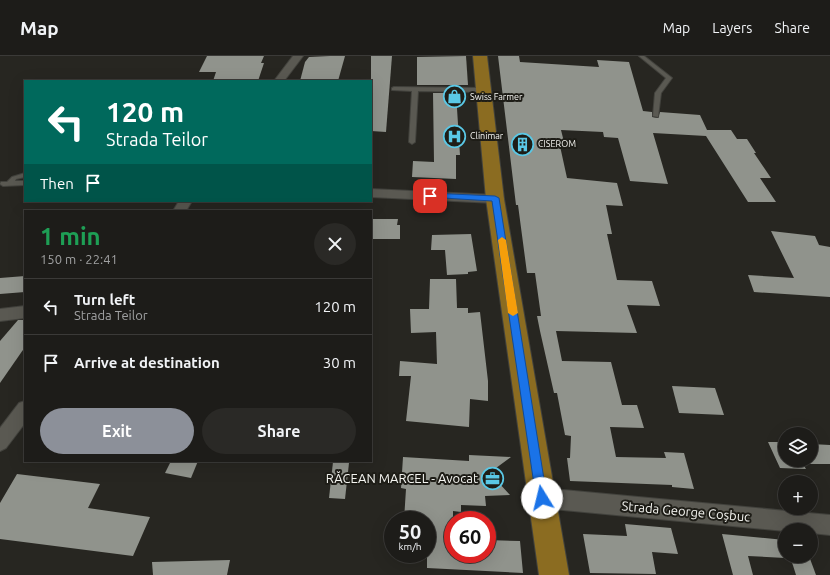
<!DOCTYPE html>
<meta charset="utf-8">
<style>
body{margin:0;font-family:Ubuntu,sans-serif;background:#2a2926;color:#f1f3f6;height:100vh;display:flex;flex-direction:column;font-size:15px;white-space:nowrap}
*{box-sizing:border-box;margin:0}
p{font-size:13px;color:#a0a1a2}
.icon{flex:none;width:22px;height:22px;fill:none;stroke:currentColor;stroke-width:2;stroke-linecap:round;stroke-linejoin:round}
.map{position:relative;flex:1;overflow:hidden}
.sheet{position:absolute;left:24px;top:154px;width:348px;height:252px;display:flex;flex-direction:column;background:#1d1c19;border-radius:0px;box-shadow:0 4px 16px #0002,0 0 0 1px #3b3a38}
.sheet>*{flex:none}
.hud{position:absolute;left:24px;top:24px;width:348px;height:122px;border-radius:0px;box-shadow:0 4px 16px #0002,0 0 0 1px #3b3a38;background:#00695c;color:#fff;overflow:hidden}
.tools{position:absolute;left:778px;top:371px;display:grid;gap:8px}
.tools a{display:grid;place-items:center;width:40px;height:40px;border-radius:50%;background:#1d1c19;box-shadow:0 4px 16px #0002,0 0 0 1px #3b3a38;font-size:20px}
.speed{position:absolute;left:384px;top:455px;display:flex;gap:8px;font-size:20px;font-weight:700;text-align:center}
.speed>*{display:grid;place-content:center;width:52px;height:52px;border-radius:50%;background:#1d1c19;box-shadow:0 4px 16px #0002,0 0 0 1px #3b3a38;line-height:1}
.speed small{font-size:10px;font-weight:400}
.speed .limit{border:6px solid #d22;background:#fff;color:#111}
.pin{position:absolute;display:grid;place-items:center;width:34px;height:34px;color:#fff;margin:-17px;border-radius:8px;box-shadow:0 2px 6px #0006}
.me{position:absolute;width:44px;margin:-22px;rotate:351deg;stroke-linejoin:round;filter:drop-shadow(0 0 3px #0008)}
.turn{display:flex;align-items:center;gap:14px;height:84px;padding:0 16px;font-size:18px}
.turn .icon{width:52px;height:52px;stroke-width:2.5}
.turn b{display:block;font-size:28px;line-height:34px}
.then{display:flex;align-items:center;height:38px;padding:0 16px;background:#0003;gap:8px;font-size:15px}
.round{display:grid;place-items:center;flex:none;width:42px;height:42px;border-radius:21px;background:#2a2926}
.summary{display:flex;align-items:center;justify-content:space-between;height:68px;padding:0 16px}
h1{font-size:24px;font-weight:600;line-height:30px;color:#1e9e55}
.cta{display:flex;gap:8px;margin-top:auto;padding:8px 16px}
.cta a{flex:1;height:46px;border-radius:24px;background:#8c9099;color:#fff;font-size:16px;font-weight:600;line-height:46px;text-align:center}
.cta a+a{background:#2a2926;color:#f1f3f6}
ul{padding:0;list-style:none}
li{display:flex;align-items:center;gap:12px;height:56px;padding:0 16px;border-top:1px solid #3b3a38}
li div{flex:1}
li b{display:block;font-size:15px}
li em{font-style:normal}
header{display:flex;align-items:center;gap:24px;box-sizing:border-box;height:56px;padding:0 20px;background:#1d1c19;border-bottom:1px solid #3b3a38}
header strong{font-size:19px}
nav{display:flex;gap:22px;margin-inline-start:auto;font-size:14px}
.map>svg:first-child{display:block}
</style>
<header>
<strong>Map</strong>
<nav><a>Map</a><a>Layers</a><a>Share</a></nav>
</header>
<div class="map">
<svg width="830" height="519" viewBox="0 0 830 519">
<rect width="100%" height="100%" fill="#272621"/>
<!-- building -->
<g fill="#90938c">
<polygon points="207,0 264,0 261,7 264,7 258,25 213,25 216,16 199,16"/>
<polygon points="330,0 345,0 338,25 300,25 305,6 309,1"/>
<polygon points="371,0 392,0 386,76 371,75"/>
<polygon points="466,0 468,29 417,29 417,1"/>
<polygon points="498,0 519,0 520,6 599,11 597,4 629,6 643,55 652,56 652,61 658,62 660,56 700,59 707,74 731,74 737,83 747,83 756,97 754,97 771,122 760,122 776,146 748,146 706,80 653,77 668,128 630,125 618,82 604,81 603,76 561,74 565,90 560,90 567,122 617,127 623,150 606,149 612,178 607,178 617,224 652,225 660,250 627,249 637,277 556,275 562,305 611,306 622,349 637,349 644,372 610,371 616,401 666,402 664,396 684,397 694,433 672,431 672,429 570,425 567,402 570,402 571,380 565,379 557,337 554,337 540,275 537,260 541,260 535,217 527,217 518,149 516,149"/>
<polygon points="433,37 456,37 460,99 456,99 456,123 412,121 413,105 434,106"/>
<polygon points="371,163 398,163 397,169 400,169 400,183 371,183"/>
<polygon points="771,175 815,180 819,189 830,191 830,241 754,236 748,219 794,222"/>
<polygon points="471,178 477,215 468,216 468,218 447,219 445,194 431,194 432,179"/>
<polygon points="25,220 25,236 0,238 0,222"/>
<polygon points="430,223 456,223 457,252 468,252 468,257 480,256 488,325 488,345 470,343 469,371 406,365 411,320 399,320 400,305 437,308 436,276 411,277 410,253 429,253"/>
<polygon points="18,264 25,264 25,291 0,327 0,285"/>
<polygon points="672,330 715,332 724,359 679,357"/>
<polygon points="768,386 785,386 785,404 811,404 811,388 830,389 830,408 803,408 806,413 780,412"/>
<polygon points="469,399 511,401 496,412 498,426 510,439 485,440 486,450 461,449 461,456 453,455 453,498 487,498 487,484 520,485 523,517 427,512 427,464 404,464 406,433 401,432 403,401 469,405"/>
<polygon points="171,405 198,405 191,422 165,417"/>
<polygon points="333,406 349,407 345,443 329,442"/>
<polygon points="17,418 100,428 88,452 150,461 133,500 0,483 0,447"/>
<polygon points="625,468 671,472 678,498 652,496 656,518 590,517 583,478 627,480"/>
<polygon points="722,478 785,484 785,502 748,500 753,519 733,519"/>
<polygon points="790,500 809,500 816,519 796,519"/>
<polygon points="230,504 227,519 153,519 152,506"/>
</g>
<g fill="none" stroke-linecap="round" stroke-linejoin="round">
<defs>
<g id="service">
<polygon points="639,0 644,0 672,22 661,37 658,61 653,60 655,37 666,22"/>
<polygon points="394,31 484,32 487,34 484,36 418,35 415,86 412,88 409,86 412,35 392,34 392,32"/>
<polygon points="25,117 25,121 16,123 15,125 25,125 25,129 3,130 0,128 1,126 7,126 12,121"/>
</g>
<g id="minor">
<polygon points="293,0 303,0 284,25 274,25"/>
<polygon points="371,133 495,139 499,140 501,143 499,146 495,147 371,141"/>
<polygon points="179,145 192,145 186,155 173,155"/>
<polygon points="25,250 25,262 0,265 0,253"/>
<polygon points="25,345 25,367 6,392 0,395 0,372 19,347"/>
<polygon points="542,432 830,459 830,479 811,477 811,474 785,475 542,452 535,449 532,442 535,435"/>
</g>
<polygon id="primary" points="473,0 487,0 504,143 569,519 539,519 486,143"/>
</defs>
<!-- service casing -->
<use href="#service" stroke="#42423d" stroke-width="2"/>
<!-- minor casing -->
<use href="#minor" stroke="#42423d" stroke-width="2"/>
<!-- primary casing -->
<use href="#primary" stroke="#42423d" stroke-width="2"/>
<!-- service -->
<use href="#service" fill="#5a5952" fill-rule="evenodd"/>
<!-- minor -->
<use href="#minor" fill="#5a5952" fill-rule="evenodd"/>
<!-- primary -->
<use href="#primary" fill="#8b6c21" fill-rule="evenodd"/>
</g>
<!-- route -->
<polygon fill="#1a73e8" stroke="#114b97" points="430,137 495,140 499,142 547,442 546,446 542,448 538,446 536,442 492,145 427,141 427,138"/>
<!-- slow -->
<polygon fill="#f59e0b" points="502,181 506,184 518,257 513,260 508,257 498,184"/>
<!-- icons -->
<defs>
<symbol id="shop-ring" viewBox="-11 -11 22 22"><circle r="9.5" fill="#1e1d17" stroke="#5ac8e6" stroke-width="1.5"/><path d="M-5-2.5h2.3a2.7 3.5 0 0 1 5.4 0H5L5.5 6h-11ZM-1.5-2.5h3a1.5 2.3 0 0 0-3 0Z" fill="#5ac8e6"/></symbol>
<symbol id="hospital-ring" viewBox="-11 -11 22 22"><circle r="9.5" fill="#1e1d17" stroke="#5ac8e6" stroke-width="1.5"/><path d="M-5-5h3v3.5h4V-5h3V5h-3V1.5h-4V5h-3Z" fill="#5ac8e6"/></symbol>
<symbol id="building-ring" viewBox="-11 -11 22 22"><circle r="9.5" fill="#1e1d17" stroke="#5ac8e6" stroke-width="1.5"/><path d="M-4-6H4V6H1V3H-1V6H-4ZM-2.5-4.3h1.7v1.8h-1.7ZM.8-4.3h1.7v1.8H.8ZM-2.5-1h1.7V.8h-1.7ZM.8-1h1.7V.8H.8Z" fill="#5ac8e6"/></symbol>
<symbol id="office-ring" viewBox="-11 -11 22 22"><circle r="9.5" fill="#1e1d17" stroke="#5ac8e6" stroke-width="1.5"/><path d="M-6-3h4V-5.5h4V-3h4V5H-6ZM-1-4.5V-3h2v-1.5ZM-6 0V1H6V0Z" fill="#5ac8e6"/></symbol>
</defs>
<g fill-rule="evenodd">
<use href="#shop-ring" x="442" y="28" width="25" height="25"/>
<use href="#hospital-ring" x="442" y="68" width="25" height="25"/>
<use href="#building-ring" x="510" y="76" width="25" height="25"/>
<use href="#office-ring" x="480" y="410" width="25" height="25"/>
</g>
<g text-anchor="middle" stroke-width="4" stroke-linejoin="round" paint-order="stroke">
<!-- far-poi labels -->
<g font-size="9" fill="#f5f5f1" stroke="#1e1d17" text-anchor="start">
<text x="470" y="44">Swiss Farmer</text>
<text x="470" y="83">Clinimar</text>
<text x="538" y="91">CISEROM</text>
</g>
<!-- near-poi labels -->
<g font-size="13" fill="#f5f5f1" stroke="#1e1d17" text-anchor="end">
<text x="478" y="427">RĂCEAN MARCEL - Avocat</text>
</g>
<!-- near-street labels -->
<g font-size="13" fill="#f5f5f1" stroke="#1e1d17">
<text transform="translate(686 455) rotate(5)" y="5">Strada George Coșbuc</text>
</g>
</g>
</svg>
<div class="tools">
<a><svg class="icon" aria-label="layers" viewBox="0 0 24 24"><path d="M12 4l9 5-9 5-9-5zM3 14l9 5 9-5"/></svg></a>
<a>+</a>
<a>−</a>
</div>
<div class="speed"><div>50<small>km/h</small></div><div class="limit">60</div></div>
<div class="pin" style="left:430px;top:140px;background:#d93025"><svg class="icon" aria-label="arrive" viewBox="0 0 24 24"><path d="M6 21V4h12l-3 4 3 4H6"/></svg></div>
<svg class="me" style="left:542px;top:442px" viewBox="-20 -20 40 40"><circle r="19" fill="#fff"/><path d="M0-13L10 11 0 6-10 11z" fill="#1a73e8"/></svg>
<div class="hud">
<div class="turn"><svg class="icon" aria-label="left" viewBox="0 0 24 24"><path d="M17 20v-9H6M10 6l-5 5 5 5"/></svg><div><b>120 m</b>Strada Teilor</div></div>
<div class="then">Then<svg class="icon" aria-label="arrive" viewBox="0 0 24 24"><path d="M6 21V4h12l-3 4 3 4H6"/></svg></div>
</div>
<section class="sheet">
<div class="summary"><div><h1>1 min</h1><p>150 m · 22:41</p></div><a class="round"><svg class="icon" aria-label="close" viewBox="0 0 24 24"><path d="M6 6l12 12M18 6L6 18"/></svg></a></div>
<ul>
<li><svg class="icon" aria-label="left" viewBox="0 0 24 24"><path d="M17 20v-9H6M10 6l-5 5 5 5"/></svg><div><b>Turn left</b><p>Strada Teilor</p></div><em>120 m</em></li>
<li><svg class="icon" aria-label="arrive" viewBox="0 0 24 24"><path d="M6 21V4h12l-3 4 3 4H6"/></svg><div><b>Arrive at destination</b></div><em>30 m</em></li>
</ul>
<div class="cta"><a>Exit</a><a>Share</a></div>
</section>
</div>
